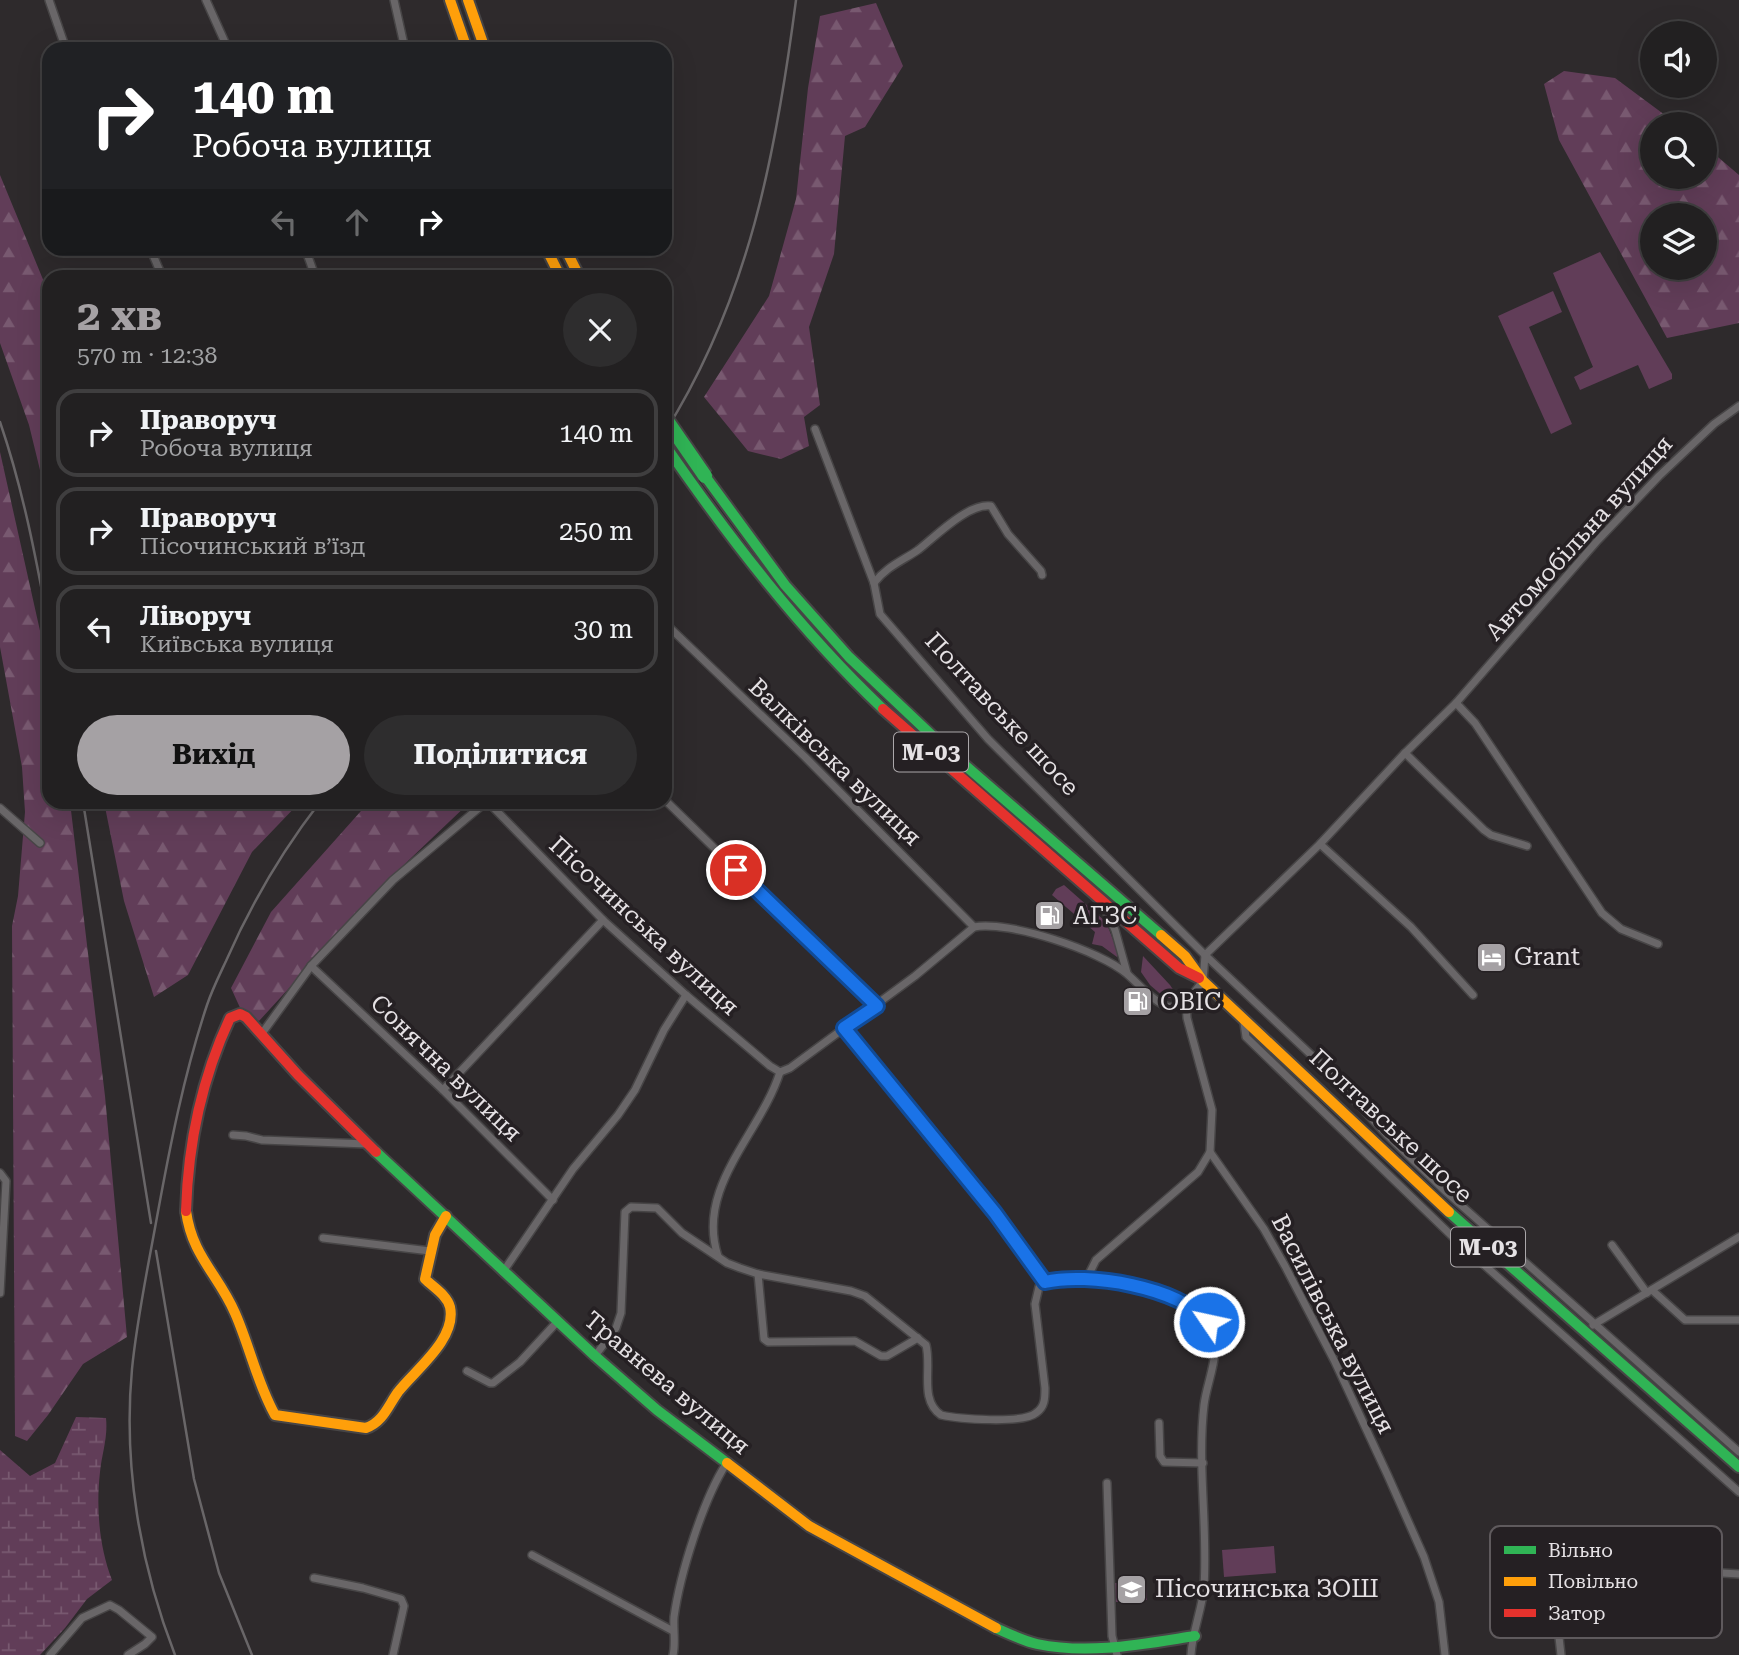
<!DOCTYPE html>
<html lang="uk">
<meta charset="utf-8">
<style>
body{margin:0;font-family:"Roboto Serif",serif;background:#2e2d2e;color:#f1f3f6;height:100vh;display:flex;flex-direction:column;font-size:26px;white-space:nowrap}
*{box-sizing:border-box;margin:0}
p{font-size:23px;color:#a2a3a5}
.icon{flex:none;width:38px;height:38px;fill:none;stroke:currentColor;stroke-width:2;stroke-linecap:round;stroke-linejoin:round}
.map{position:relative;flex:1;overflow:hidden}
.sheet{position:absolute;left:42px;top:270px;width:630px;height:539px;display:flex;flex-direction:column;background:#222021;border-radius:21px;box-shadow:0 7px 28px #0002,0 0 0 2px #3f3e3f}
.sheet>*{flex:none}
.hud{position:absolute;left:42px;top:42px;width:630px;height:214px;border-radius:21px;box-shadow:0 7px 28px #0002,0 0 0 2px #3f3e3f;background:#202124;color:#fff;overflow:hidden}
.buttons{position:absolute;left:1640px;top:21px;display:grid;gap:14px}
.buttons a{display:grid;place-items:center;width:77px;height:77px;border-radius:50%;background:#222021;box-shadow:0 7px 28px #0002,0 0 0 2px #3f3e3f;font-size:35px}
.pin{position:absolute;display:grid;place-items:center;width:60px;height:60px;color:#fff;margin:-30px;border:4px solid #fff;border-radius:50%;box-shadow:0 2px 7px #0007}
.me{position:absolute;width:77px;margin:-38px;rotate:304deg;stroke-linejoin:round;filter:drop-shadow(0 0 5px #0008)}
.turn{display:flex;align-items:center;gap:24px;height:147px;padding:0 35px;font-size:32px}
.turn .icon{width:91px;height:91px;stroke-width:2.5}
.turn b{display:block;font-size:49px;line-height:60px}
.lanes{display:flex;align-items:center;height:66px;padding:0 35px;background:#0003;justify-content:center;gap:35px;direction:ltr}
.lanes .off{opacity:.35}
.round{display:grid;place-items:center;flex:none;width:74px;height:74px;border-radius:37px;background:#2e2d2e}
.summary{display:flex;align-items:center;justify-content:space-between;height:119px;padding:0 35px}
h1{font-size:42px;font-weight:700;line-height:52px;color:#a5a1a4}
.button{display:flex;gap:14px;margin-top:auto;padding:14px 35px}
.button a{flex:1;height:80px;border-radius:42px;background:#a5a1a4;color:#111;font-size:28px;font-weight:700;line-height:80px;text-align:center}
.button a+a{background:#2e2d2e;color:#f1f3f6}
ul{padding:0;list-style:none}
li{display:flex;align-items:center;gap:21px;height:88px;margin:0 14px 10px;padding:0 21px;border:4px solid #3f3e3f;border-radius:21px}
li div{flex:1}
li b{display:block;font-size:26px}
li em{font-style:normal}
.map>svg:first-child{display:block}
</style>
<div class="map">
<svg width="1739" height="1655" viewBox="0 0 1739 1655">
<defs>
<pattern id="forest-firs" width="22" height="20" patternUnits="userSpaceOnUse" patternTransform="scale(1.75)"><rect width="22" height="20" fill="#613d58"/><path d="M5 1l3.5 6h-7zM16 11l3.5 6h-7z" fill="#785970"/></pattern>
<pattern id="wetland-marsh" width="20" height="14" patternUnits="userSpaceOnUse" patternTransform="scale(1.75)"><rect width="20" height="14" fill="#613d58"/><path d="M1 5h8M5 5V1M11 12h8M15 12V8" fill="none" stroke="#785970"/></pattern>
</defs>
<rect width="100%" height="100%" fill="#2e2a2c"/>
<!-- grass -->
<g fill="#613d58">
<polygon points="1600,252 1672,374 1672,379 1649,389 1638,365 1580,390 1574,377 1593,367 1553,273"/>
<polygon points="1553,291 1562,312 1529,327 1572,424 1551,434 1498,316"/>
<polygon points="1064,885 1106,922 1118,952 1117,957 1102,946 1092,944 1095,932 1052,895 1056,889"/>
<polygon points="1143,956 1170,985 1174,991 1171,998 1165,998 1150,985 1141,972"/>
<polygon points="1274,1546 1276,1573 1224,1577 1222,1550"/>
<polygon points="1146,1582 1147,1600 1116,1602 1115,1583"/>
</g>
<!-- forest -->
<g fill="url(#forest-firs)" fill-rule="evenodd">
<polygon points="876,3 903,66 865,127 845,136 834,254 809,327 820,405 804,417 809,446 781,459 748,451 704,397 769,296 796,199 808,88 820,16"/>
<path d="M1564,71L1615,78L1677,124H1652V177H1704L1705,146L1739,175V323L1667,338L1559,140L1544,84ZM1704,215V268H1652V215Z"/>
<polygon points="0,175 49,294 49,507 29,425 0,343"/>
<polygon points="0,452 49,671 49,802 70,802 105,1096 127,1337 83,1364 48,1415 27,1441 15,1436 12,926 18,896 25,812 22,767 0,647"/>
<polygon points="104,802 300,802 252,852 188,975 154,997 124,901"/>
<polygon points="369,802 470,802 389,879 259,1021 242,1012 231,988 271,912"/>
</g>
<!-- wetland -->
<path fill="url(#wetland-marsh)" d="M76,1417L106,1418C108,1438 102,1453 100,1472C96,1508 99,1546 112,1580L87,1599L65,1628L40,1655H0V1450L30,1476L55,1463Z"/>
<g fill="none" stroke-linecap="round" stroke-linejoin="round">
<defs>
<g id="street">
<polyline points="49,0 66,49"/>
<polyline points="206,0 228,49"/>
<polyline points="394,0 405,49"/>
<polyline points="150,248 162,276"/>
<polyline points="305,248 315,276"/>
<polyline points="815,429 874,583 880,614 988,739 1205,955 1323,1066 1388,1136 1445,1191 1739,1452"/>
<path d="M874,583C886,567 902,561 918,550C936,536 968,503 991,506L1008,534L1041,571L1042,575"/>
<polyline points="668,626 805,757 974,927"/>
<polyline points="1456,703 1475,723 1602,913 1621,929 1658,944"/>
<polyline points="1405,753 1484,830 1491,835 1527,846"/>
<polyline points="665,800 876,1006"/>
<polyline points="488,802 603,920 686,995 770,1066 780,1072"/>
<polyline points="0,808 40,843"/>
<polyline points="1320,844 1411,927 1473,995"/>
<polyline points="1105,909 1115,930 1127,973"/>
<polyline points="1205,955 1320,844 1405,753 1456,703 1598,540 1659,476 1714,424 1739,406"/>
<polyline points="311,966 443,1090 553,1200"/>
<polyline points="1244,1023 1246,1037 1454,1238 1739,1492"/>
<polyline points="844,1028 994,1213 1045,1282"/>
<polyline points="263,1032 311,966 393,880 486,802"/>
<path d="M780,1072L790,1068L915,976L974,927C1008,920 1101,951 1127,974C1138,983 1156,1005 1170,1007C1175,1007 1182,1004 1186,1003"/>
<polyline points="443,1090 603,920"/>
<polyline points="233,1135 246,1136 262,1140 367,1144"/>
<polyline points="1210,1152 1264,1229 1285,1266 1335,1362 1388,1476 1424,1557 1439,1602 1445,1655"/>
<polyline points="0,1173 6,1181 0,1293"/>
<polyline points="323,1238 430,1251"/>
<polyline points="1612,1245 1647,1293"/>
<path d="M718,1256C695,1187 761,1133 780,1072"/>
<polyline points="503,1272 573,1169 618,1115 635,1090 664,1030 686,995"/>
<polyline points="758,1274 764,1339 768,1342 855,1341 881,1356 887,1356 918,1338"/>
<path d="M1086,1280C1115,1282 1194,1295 1209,1322C1224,1349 1207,1379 1204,1405C1197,1465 1208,1527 1204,1587C1202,1610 1192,1632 1191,1655"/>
<polyline points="1652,1290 1685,1320 1739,1320"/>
<polyline points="1593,1325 1739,1237"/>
<path d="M595,1356L616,1328L621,1313L625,1212L631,1207L657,1208L682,1233L727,1263L740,1268L758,1274L851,1291L865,1296L926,1345C932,1368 919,1400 941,1415C958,1419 1023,1424 1036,1413C1045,1407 1045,1398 1045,1388L1035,1304L1039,1287L1050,1281L1086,1280L1096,1260L1198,1172L1210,1152L1212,1110L1187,1018L1186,1003L1203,981L1205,955"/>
<polyline points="467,1371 490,1383 493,1383 520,1362 557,1322"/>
<polyline points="1159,1423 1160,1456 1164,1462 1203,1463"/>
<polyline points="1107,1483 1112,1636 1117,1655"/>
<polyline points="532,1555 673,1631"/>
<polyline points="1552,1575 1561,1655"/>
<polyline points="314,1578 363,1588 401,1599 404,1606 393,1655"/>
<polyline points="1558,1614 1600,1605 1618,1599 1674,1570 1739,1574"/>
<polyline points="50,1655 82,1618 110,1605 119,1610 152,1637 145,1644 128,1655"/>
<path d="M673,1655C676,1643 673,1630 674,1617C680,1574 703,1500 726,1464"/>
</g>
<g id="fast">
<path d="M665,445C730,539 800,630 883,709"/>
<polyline points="705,476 785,585 849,657 944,747 1161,935"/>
<polyline points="376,1152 595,1356 657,1410 727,1463"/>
<polyline points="1449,1212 1739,1467"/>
<path d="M996,1628C1009,1634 1024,1641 1037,1644C1089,1655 1143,1644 1195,1636"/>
</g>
<g id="slow">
<polyline points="450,0 467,49"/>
<polyline points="468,0 485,49"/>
<polyline points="546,248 560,276"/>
<polyline points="565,248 579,276"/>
<polyline points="1161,935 1185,956 1203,981 1449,1212"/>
<path d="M186,1211C192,1256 218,1274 235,1313C250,1347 257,1383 275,1415L366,1428C383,1422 388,1406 398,1392C415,1370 457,1339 450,1307C447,1295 433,1287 425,1279L435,1235L446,1216"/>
<polyline points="727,1463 809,1526 996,1628"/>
</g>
<g id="jam">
<polyline points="883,709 1179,968 1199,978"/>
<path d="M186,1211C188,1145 202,1078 230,1018L240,1014L246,1017L298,1075L376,1152"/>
</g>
</defs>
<!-- street casing -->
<use href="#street" stroke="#474546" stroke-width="10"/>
<!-- fast casing -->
<use href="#fast" stroke="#474546" stroke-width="14"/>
<!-- slow casing -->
<use href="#slow" stroke="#474546" stroke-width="14"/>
<!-- jam casing -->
<use href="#jam" stroke="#474546" stroke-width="14"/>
<!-- street -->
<use href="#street" stroke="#696668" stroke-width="7"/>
<!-- fast -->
<use href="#fast" stroke="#30b455" stroke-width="10"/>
<!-- slow -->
<use href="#slow" stroke="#ff9f0a" stroke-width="10"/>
<!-- jam -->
<use href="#jam" stroke="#e5322d" stroke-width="10"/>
<!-- rail -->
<g stroke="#696668" stroke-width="2.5">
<path d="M0,422C23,489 36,558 49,628"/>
<path d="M665,432C749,298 776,154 796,0"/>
<polyline points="83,802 151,1223"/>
<polyline points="156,1251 194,1479 219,1573 252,1655"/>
<path d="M175,1655C140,1565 123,1465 132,1369C137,1318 148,1267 157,1217C170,1146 184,1074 207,1005C212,990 219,976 226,961C251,904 282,851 320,802"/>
</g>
<defs>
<polyline id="fast-bridge" points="665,418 705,476"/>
</defs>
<!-- fast-bridge casing -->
<use href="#fast-bridge" stroke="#474546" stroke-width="18" stroke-linecap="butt"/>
<!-- fast-bridge -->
<use href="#fast-bridge" stroke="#30b455" stroke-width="14"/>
</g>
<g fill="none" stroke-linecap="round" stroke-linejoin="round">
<defs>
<path id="route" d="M736,870L877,1006L844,1028L995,1213L1045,1282C1088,1272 1179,1287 1209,1322"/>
</defs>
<!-- route casing -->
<use href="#route" stroke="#114b97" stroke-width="18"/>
<!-- route -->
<use href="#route" stroke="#1a73e8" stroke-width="12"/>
</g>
<!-- icons -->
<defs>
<symbol id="fuel-square" viewBox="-11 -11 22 22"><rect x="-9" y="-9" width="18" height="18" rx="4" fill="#a5a1a4" stroke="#252023"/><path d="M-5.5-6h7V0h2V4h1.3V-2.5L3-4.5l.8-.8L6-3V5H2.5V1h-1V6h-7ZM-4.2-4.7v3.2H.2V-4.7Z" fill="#fff"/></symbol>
<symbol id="hotel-square" viewBox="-11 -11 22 22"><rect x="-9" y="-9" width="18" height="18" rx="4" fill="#a5a1a4" stroke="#252023"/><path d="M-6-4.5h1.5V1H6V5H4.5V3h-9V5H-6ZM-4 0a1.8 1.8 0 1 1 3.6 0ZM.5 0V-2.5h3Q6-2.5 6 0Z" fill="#fff"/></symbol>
<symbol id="school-square" viewBox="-11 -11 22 22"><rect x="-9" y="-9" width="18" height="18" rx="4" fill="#a5a1a4" stroke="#252023"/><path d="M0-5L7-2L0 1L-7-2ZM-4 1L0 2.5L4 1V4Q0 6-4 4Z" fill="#fff"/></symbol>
</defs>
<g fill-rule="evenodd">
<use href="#fuel-square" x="1032" y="898" width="35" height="35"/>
<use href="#hotel-square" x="1474" y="940" width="35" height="35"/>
<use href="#fuel-square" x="1120" y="984" width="35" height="35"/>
<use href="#school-square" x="1114" y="1572" width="35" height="35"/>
</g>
<g text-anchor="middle" stroke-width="7" stroke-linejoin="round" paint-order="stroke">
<!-- shield labels -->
<g fill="#252023" stroke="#aba7aa" stroke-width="2">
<rect x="894" y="732.5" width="74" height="39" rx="5"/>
<rect x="1451" y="1227.5" width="74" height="39" rx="5"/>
</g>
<g font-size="23" font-weight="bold" fill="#e5e1e4">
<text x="931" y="760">М-03</text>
<text x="1488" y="1255">М-03</text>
</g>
<!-- street labels -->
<g font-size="24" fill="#e5e1e4" stroke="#252023">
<text transform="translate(1579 538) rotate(-48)" y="8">Автомобільна вулиця</text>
<text transform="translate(1002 714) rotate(47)" y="8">Полтавське шосе</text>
<text transform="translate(835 762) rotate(44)" y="8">Валківська вулиця</text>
<text transform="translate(644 926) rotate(43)" y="8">Пісочинська вулиця</text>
<text transform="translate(446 1068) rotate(44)" y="8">Сонячна вулиця</text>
<text transform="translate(1391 1126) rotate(43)" y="8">Полтавське шосе</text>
<text transform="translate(1333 1324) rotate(63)" y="8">Василівська вулиця</text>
<text transform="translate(667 1383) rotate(40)" y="8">Травнева вулиця</text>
</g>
<!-- poi labels -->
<g font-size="24" fill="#e5e1e4" stroke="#252023" text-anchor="start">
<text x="1073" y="924">АГЗС</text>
<text x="1514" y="965">Grant</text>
<text x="1160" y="1010">ОВІС</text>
<text x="1155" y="1597">Пісочинська ЗОШ</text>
</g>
</g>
<!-- legend -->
<rect x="1490" y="1526" width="232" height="112" rx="10" fill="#252023" stroke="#5f5a5d" stroke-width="2"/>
<rect x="1504" y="1546" width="32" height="8" fill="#30b455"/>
<rect x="1504" y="1577" width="32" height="9" fill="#ff9f0a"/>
<rect x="1504" y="1609" width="32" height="8" fill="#e5322d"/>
<g font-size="19" fill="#e5e1e4">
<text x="1548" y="1557">Вільно</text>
<text x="1548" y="1588">Повільно</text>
<text x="1548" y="1620">Затор</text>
</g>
</svg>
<div class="buttons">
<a><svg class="icon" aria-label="sound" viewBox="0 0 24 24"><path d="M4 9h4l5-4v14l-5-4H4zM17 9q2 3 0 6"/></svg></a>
<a><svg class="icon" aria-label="search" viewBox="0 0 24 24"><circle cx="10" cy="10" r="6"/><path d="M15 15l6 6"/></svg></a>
<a><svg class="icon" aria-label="layers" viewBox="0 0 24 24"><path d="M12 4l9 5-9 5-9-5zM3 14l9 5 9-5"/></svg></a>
</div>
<div class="pin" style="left:736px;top:870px;background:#d93025"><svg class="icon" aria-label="arrive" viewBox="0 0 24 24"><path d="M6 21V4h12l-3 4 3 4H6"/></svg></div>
<svg class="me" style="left:1209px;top:1322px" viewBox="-20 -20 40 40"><circle r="17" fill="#1a73e8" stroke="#fff" stroke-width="3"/><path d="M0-11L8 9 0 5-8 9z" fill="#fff"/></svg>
<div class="hud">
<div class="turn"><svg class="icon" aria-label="right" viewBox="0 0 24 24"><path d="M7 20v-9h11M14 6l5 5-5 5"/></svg><div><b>140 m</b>Робоча вулиця</div></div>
<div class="lanes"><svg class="icon off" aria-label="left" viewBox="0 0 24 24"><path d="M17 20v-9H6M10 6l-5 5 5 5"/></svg><svg class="icon off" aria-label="ahead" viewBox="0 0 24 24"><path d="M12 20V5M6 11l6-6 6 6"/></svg><svg class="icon" aria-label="right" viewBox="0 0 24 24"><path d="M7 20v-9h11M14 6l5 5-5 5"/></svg></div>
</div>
<section class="sheet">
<div class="summary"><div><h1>2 хв</h1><p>570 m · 12:38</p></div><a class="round"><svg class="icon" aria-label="close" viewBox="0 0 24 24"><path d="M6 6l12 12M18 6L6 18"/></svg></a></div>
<ul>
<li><svg class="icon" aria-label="right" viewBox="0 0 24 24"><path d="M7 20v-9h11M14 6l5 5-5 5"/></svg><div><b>Праворуч</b><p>Робоча вулиця</p></div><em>140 m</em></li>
<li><svg class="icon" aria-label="right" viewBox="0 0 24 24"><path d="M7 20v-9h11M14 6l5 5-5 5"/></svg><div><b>Праворуч</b><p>Пісочинський в’їзд</p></div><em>250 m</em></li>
<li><svg class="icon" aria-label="left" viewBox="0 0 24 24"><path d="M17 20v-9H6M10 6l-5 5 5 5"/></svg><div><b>Ліворуч</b><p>Київська вулиця</p></div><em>30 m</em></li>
</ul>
<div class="button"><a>Вихід</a><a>Поділитися</a></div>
</section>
</div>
